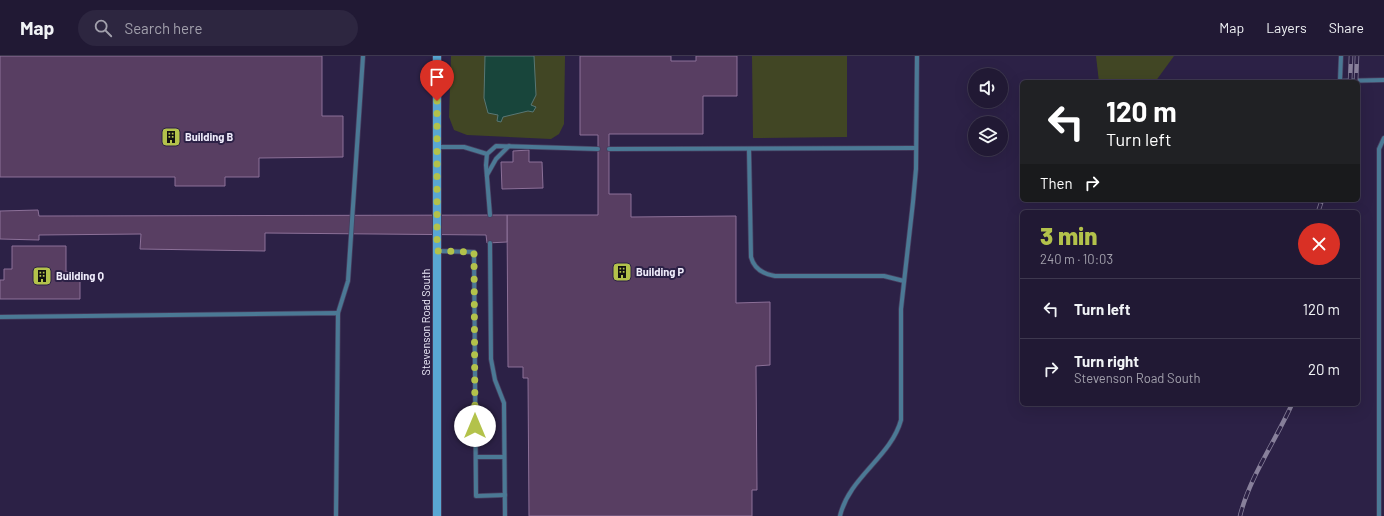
<!DOCTYPE html>
<meta charset="utf-8">
<style>
body{margin:0;font-family:Barlow,sans-serif;background:#2d2640;color:#f1f3f6;height:100vh;display:flex;flex-direction:column;font-size:15px;white-space:nowrap}
*{box-sizing:border-box;margin:0}
p{font-size:13px;color:#a2a0ac}
.icon{flex:none;width:22px;height:22px;fill:none;stroke:currentColor;stroke-width:2;stroke-linecap:round;stroke-linejoin:round}
.map{position:relative;flex:1;overflow:hidden}
.details{position:absolute;left:1020px;top:154px;width:340px;height:196px;display:flex;flex-direction:column;background:#211934;border-radius:6px;box-shadow:0 4px 16px #0002,0 0 0 1px #3e384f}
.details>*{flex:none}
.guide{position:absolute;left:1020px;top:24px;width:340px;height:122px;border-radius:6px;box-shadow:0 4px 16px #0002,0 0 0 1px #3e384f;background:#202124;color:#fff;overflow:hidden}
.buttons{position:absolute;left:968px;top:12px;display:grid;gap:8px}
.buttons a{display:grid;place-items:center;width:40px;height:40px;border-radius:50%;background:#211934;box-shadow:0 4px 16px #0002,0 0 0 1px #3e384f;font-size:20px}
.pin{position:absolute;display:grid;place-items:center;width:34px;height:34px;color:#fff;margin:-41px -17px;border-radius:50% 50% 50% 0;rotate:-45deg;box-shadow:0 0 4px #0007}
.pin .icon{rotate:45deg}
.me{position:absolute;width:44px;margin:-22px;rotate:0deg;stroke-linejoin:round;filter:drop-shadow(0 0 3px #0008)}
.turn{display:flex;align-items:center;gap:14px;height:84px;padding:0 20px;font-size:18px}
.turn .icon{width:52px;height:52px;stroke-width:2.5}
.turn b{display:block;font-size:28px;line-height:34px}
.then{display:flex;align-items:center;height:38px;padding:0 20px;background:#0003;gap:8px;font-size:15px}
.round{display:grid;place-items:center;flex:none;width:42px;height:42px;border-radius:21px;background:#2d2640}
.headline{display:flex;align-items:center;justify-content:space-between;height:68px;padding:0 20px}
h1{font-size:24px;font-weight:800;line-height:30px;color:#b3c24b}
ul{padding:0;list-style:none}
li{display:flex;align-items:center;gap:12px;height:60px;padding:0 20px;border-top:1px solid #3e384f}
li div{flex:1}
li b{display:block;font-size:15px}
li em{font-style:normal}
header{display:flex;align-items:center;gap:24px;box-sizing:border-box;height:56px;padding:0 20px;background:#211934;border-bottom:1px solid #3e384f}
header strong{font-size:19px}
nav{display:flex;gap:22px;margin-inline-start:auto;font-size:14px}
.search{width:280px;height:36px;background:#2d2640;display:flex;align-items:center;gap:10px;box-sizing:border-box;padding:0 14px;border-radius:22px;color:#a2a0ac;font-size:15px}
.map>svg:first-child{display:block}
</style>
<header>
<strong>Map</strong>
<div class="search"><svg class="icon" aria-label="search" viewBox="0 0 24 24"><circle cx="10" cy="10" r="6"/><path d="M15 15l6 6"/></svg>Search here</div>
<nav><a>Map</a><a>Layers</a><a>Share</a></nav>
</header>
<div class="map">
<svg width="1384" height="460" viewBox="0 0 1384 460">
<rect width="100%" height="100%" fill="#2c2146"/>
<!-- green -->
<g fill="#414624">
<polygon points="451,0 565,0 564,68 559,78 551,83 467,79 454,74 449,61"/>
<polygon points="752,0 847,0 847,81 753,82"/>
<polygon points="1096,0 1174,0 1155,26 1099,26"/>
</g>
<!-- water -->
<polygon fill="#18453b" stroke="#597775" points="485,0 534,0 536,39 531,49 536,51 533,56 528,55 503,61 501,66 497,65 498,59 488,57 484,42"/>
<!-- building -->
<g fill="#583e62" stroke="#8c7098">
<polygon points="0,0 322,0 322,60 343,60 343,101 259,102 259,121 225,121 225,130 175,130 175,121 0,121"/>
<polygon points="580,0 671,0 671,5 696,5 696,0 737,0 737,40 703,40 703,78 609,78 609,138 631,138 631,161 736,160 736,247 770,246 770,309 756,310 757,434 752,434 752,460 529,460 528,322 523,322 523,311 508,311 507,159 598,159 598,79 580,79"/>
<polygon points="529,94 529,106 542,106 543,132 502,133 501,106 513,106 513,95"/>
<polygon points="38,154 39,160 507,159 507,186 487,187 486,179 265,177 265,195 140,193 141,178 39,179 39,184 0,183 0,155"/>
<polygon points="12,190 66,190 66,216 80,216 80,243 0,243 0,224 4,224 4,213 12,213"/>
</g>
<g fill="none" stroke-linecap="round" stroke-linejoin="round">
<defs>
<g id="lane">
<polyline points="1341,0 1340,25 1384,24"/>
<polyline points="437,91 464,91 487,98"/>
<polyline points="609,93 915,92"/>
<path d="M749,93L751,201C754,213 763,218 775,220H884L904,225"/>
<polyline points="487,119 496,103 509,90"/>
<polyline points="490,159 486,109 487,98 496,90 598,93"/>
<polyline points="490,187 491,303 495,324 504,347 505,460"/>
<polyline points="437,195 474,196 476,440 505,439"/>
<polyline points="338,257 348,225 363,0"/>
<polyline points="0,261 338,257 336,460"/>
<polyline points="476,401 504,401"/>
<path d="M840,460C849,421 891,401 901,364V253L913,146L916,113L917,0"/>
<polyline points="1379,460 1379,93 1384,82"/>
</g>
<polyline id="secondary" points="437,460 437,0"/>
</defs>
<!-- lane casing -->
<use href="#lane" stroke="#473e5f" stroke-width="5.5"/>
<!-- secondary casing -->
<use href="#secondary" stroke="#473e5f" stroke-width="10"/>
<!-- lane -->
<use href="#lane" stroke="#4b7995" stroke-width="4"/>
<!-- secondary -->
<use href="#secondary" stroke="#59a7d3" stroke-width="8"/>
<defs>
<g id="rail">
<polyline points="1350,26 1351,0"/>
<polyline points="1356,26 1357,0"/>
<polyline points="1318,156 1322,144"/>
<path d="M1240,460C1250,420 1275,386 1292,348"/>
</g>
</defs>
<!-- rail casing -->
<use href="#rail" stroke="#88809b" stroke-width="4.5"/>
<!-- rail -->
<use href="#rail" stroke="#2c2146" stroke-width="3" stroke-dasharray="9" stroke-linecap="butt"/>
</g>
<g fill="none" stroke-linecap="round" stroke-linejoin="round">
<!-- route -->
<polyline stroke="#b3c24b" stroke-width="7" stroke-dasharray="0 12.6" points="437,45 437,195 474,196 475,370"/>
</g>
<!-- icons -->
<defs>
<symbol id="building-square" viewBox="-11 -11 22 22"><rect x="-9" y="-9" width="18" height="18" rx="4" fill="#b3c24b" stroke="#2c2146"/><path d="M-4-6H4V6H1V3H-1V6H-4ZM-2.5-4.3h1.7v1.8h-1.7ZM.8-4.3h1.7v1.8H.8ZM-2.5-1h1.7V.8h-1.7ZM.8-1h1.7V.8H.8Z" fill="#111"/></symbol>
</defs>
<g fill-rule="evenodd">
<use href="#building-square" x="160" y="70" width="22" height="22"/>
<use href="#building-square" x="611" y="205" width="22" height="22"/>
<use href="#building-square" x="31" y="209" width="22" height="22"/>
</g>
<g text-anchor="middle" stroke-width="4" stroke-linejoin="round" paint-order="stroke">
<!-- poi labels -->
<g font-size="11" font-weight="bold" fill="#f0edfc" stroke="#2c2146" text-anchor="start">
<text x="185" y="85">Building B</text>
<text x="636" y="220">Building P</text>
<text x="56" y="224">Building Q</text>
</g>
<!-- street labels -->
<g font-size="11" fill="#f0edfc" stroke="#2c2146">
<text transform="translate(426 266) rotate(-90)" y="4">Stevenson Road South</text>
</g>
</g>
</svg>
<div class="buttons">
<a><svg class="icon" aria-label="sound" viewBox="0 0 24 24"><path d="M4 9h4l5-4v14l-5-4H4zM17 9q2 3 0 6"/></svg></a>
<a><svg class="icon" aria-label="layers" viewBox="0 0 24 24"><path d="M12 4l9 5-9 5-9-5zM3 14l9 5 9-5"/></svg></a>
</div>
<div class="pin" style="left:437px;top:45px;background:#d93025"><svg class="icon" aria-label="arrive" viewBox="0 0 24 24"><path d="M6 21V4h12l-3 4 3 4H6"/></svg></div>
<svg class="me" style="left:475px;top:370px" viewBox="-20 -20 40 40"><circle r="19" fill="#fff"/><path d="M0-13L10 11 0 6-10 11z" fill="#b3c24b"/></svg>
<div class="guide">
<div class="turn"><svg class="icon" aria-label="left" viewBox="0 0 24 24"><path d="M17 20v-9H6M10 6l-5 5 5 5"/></svg><div><b>120 m</b>Turn left</div></div>
<div class="then">Then<svg class="icon" aria-label="right" viewBox="0 0 24 24"><path d="M7 20v-9h11M14 6l5 5-5 5"/></svg></div>
</div>
<section class="details">
<div class="headline"><div><h1>3 min</h1><p>240 m · 10:03</p></div><a class="round" style="background:#d93025;color:#fff"><svg class="icon" aria-label="close" viewBox="0 0 24 24"><path d="M6 6l12 12M18 6L6 18"/></svg></a></div>
<ul>
<li><svg class="icon" aria-label="left" viewBox="0 0 24 24"><path d="M17 20v-9H6M10 6l-5 5 5 5"/></svg><div><b>Turn left</b></div><em>120 m</em></li>
<li><svg class="icon" aria-label="right" viewBox="0 0 24 24"><path d="M7 20v-9h11M14 6l5 5-5 5"/></svg><div><b>Turn right</b><p>Stevenson Road South</p></div><em>20 m</em></li>
</ul>
</section>
</div>
